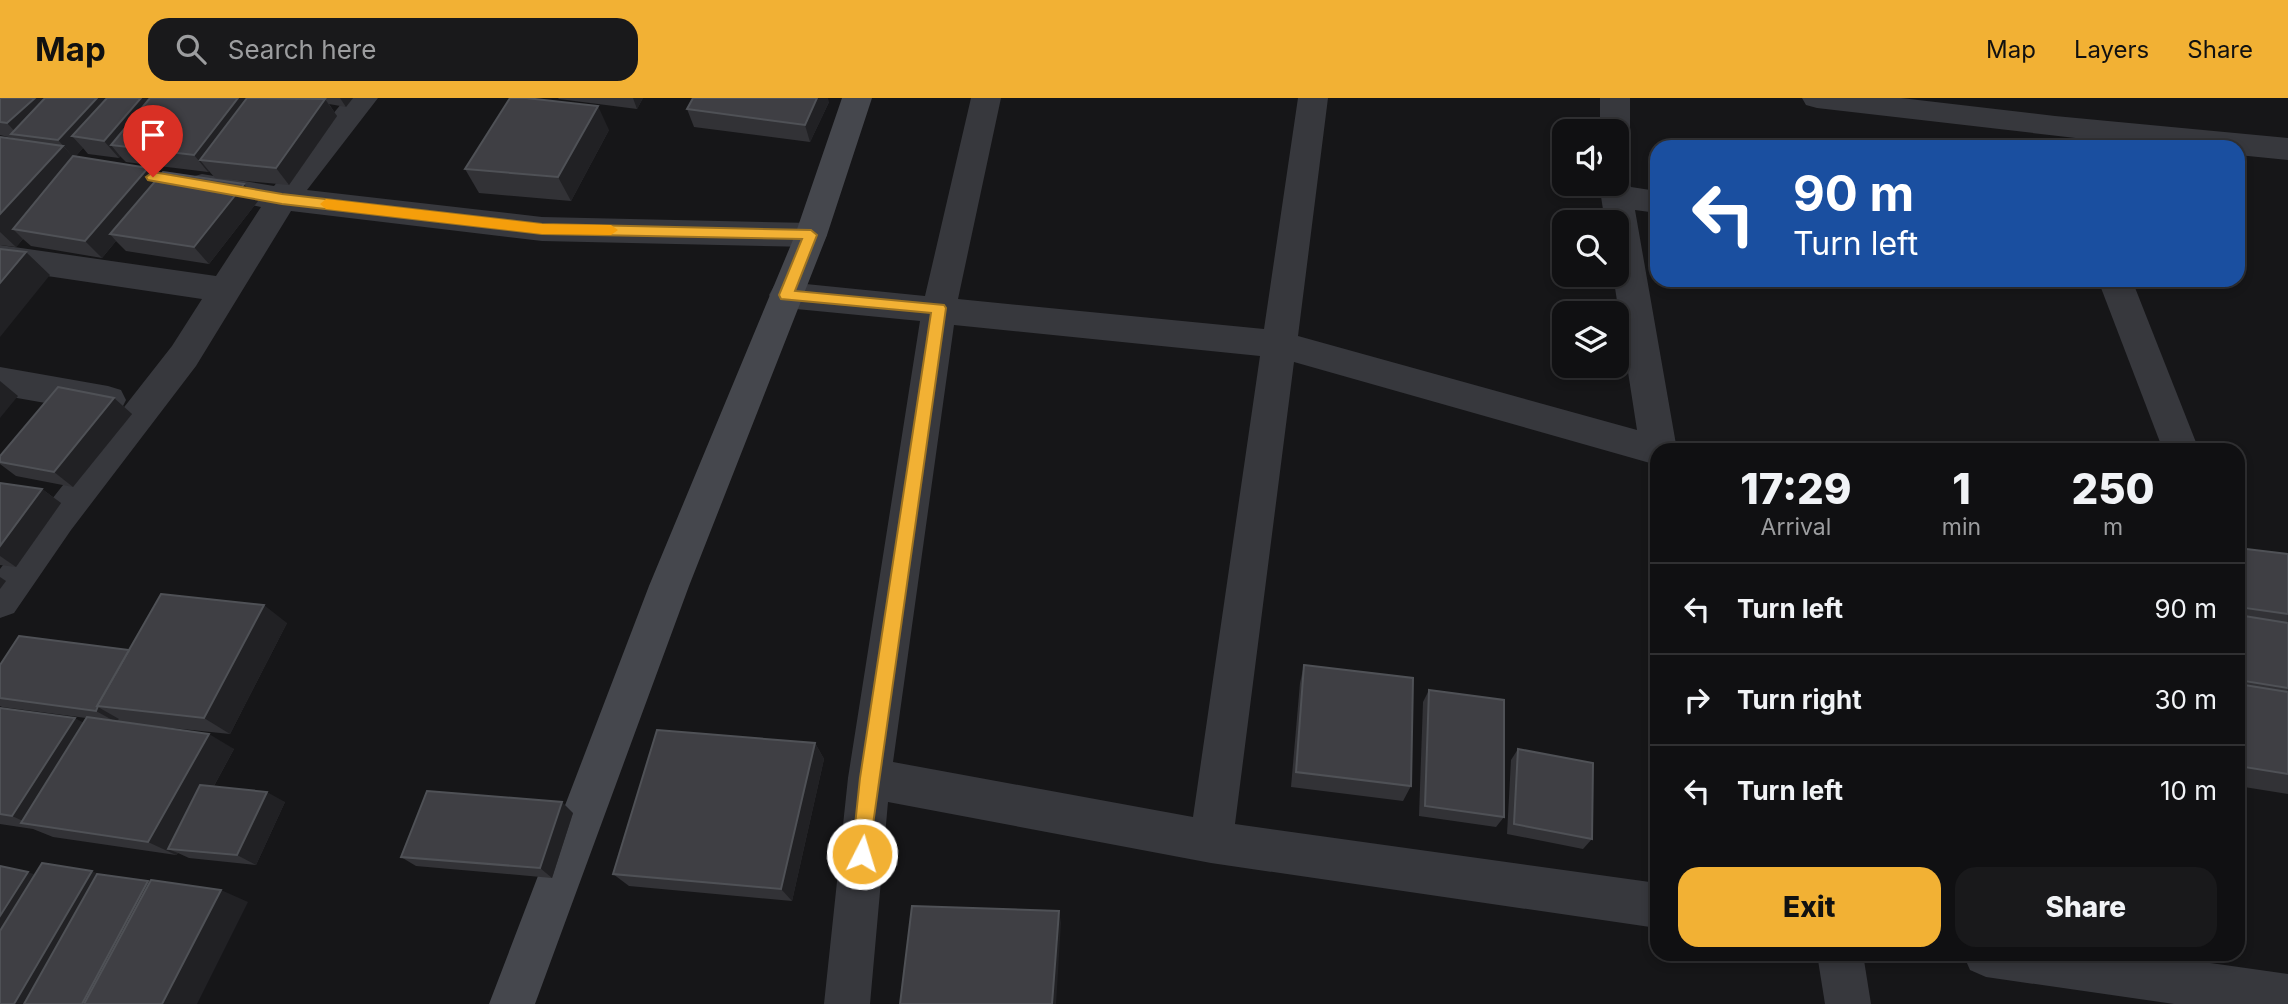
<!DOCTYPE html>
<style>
body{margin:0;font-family:Inter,sans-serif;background:#19191b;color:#f1f3f6;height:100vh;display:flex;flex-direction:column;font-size:26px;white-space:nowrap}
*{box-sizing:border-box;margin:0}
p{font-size:23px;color:#9c9d9f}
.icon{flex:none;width:38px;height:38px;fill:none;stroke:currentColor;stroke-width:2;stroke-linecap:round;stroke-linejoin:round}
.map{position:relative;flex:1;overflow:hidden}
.sheet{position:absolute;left:1650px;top:345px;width:595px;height:518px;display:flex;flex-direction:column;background:#101012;border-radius:21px;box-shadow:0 4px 10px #0003,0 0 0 2px #303032}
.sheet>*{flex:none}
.top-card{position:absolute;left:1650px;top:42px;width:595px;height:147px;border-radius:21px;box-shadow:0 4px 10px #0003,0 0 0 2px #303032;background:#1a4fa0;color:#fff;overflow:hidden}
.tools{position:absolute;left:1552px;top:21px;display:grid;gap:14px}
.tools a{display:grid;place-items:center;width:77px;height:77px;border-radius:14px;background:#101012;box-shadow:0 4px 10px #0003,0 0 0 2px #303032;font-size:35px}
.pin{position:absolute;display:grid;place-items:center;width:60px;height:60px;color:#fff;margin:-72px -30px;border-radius:50% 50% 50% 0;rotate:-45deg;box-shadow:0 0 7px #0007}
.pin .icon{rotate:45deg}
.me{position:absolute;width:77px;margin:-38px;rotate:5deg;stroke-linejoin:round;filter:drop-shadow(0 0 5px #0008)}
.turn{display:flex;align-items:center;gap:24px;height:147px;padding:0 28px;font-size:32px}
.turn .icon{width:91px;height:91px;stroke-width:2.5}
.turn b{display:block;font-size:49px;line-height:60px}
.eta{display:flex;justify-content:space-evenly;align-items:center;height:119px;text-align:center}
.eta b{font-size:42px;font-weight:800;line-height:49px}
.button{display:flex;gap:14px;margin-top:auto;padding:14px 28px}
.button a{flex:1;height:80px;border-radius:21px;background:#f2b134;color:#111;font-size:28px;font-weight:800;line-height:80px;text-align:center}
.button a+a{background:#19191b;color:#f1f3f6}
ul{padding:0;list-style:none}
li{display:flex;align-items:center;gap:21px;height:91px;padding:0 28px;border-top:2px solid #303032}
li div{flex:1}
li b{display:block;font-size:26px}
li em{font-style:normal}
header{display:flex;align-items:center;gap:42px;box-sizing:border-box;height:98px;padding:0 35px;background:#f2b134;color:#111}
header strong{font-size:33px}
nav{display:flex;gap:38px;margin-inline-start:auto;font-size:24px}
.search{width:490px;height:63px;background:#19191b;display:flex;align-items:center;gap:18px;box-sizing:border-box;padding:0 24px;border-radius:21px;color:#9c9d9f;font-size:26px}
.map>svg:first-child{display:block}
</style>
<header>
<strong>Map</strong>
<div class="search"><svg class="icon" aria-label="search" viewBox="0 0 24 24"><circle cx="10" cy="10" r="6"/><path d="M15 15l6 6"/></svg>Search here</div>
<nav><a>Map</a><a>Layers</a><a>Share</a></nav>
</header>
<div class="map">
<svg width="2288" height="906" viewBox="0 0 2288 906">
<rect width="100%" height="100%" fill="#161618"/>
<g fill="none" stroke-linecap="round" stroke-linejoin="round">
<!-- minor -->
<g fill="#37383d" fill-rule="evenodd">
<polygon points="346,0 378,0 307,92 542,119 811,125 823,129 827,137 823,145 811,149 542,143 291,113 196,268 71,432 14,515 0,520 0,471 45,410 172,248 202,201 0,171 0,147 216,178 261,109 191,95 186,87 191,79 202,76 274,88"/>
<path d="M971,0H1001L958,201L1264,231L1298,0H1328L1298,238L1637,332L1613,177H1617V124H1605L1599,86H1617V75L1626,78L1631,89L1657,93V115L1635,112L1677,352H1657V367L1294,264L1235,726L1657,785V830L1211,765L888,704L870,906H824L848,680L920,223L786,210L774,206L769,197L774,188L786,184L925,198ZM954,227L1260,258L1193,719L893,664Z"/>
<polygon points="1600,0 1630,0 1630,33 1626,40 1617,43 1617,33 1600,33"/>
<polygon points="1802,0 1901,0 2055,18 2288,40 2288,62 2238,57 2238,49 2154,49 1817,10 1806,7"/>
<polygon points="2098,182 2132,182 2199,352 2163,352"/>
<polygon points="0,269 108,288 121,292 126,302 121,312 108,316 0,297"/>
<polygon points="1817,856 1863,856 1871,906 1825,906"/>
<polygon points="1963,856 2147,856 2288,876 2288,906 2174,906 1986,879 1970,872"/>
</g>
<!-- secondary -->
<polygon fill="#45474d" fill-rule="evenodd" points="842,0 872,0 827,137 689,488 535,906 489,906 649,488 795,137"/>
</g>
<!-- wall -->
<g fill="#323236">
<polygon points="0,0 353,0 346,9 329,6 337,18 289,87 215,80 209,73 208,74 126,64 120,58 119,60 88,56 83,50 75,59 148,70 158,80 258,103 209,166 126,153 116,143 102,160 31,148 23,141 16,149 0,147 0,39 16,41 0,37"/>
<polygon points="558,0 643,0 637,11 559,1"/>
<polygon points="829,4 810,44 694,29 687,11"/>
<polygon points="609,32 571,103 479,95 465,71"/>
<polygon points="114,300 132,316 73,389 16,378 0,366 0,358"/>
<polygon points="0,385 42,391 61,405 16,469 0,467"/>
<polygon points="2238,450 2288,456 2288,696 2238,688"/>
<polygon points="287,525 230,636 143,627 234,651 214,688 285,704 256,767 189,760 178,755 176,757 53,739 33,731 0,726 0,610 83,625 86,620 2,609 0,608 0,567 129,552"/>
<polygon points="1304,567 1411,688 1403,703 1291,689 1300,585"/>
<polygon points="1429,592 1504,719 1496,729 1419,718 1423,604"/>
<polygon points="815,645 824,661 792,803 629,788 613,776"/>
<polygon points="1518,651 1592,741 1583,751 1507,736 1511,662"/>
<polygon points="573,715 552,780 416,768 401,759"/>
</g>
<!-- shaded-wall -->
<g fill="#212124">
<polygon points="35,0 70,0 18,37 7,25"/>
<polygon points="97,0 128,0 72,38 83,50 74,60 58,42"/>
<polygon points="141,0 171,0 111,47 120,58 119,60 104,43"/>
<polygon points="238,0 248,0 200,62 209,73 208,74 194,57"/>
<polygon points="340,0 353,0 346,9"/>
<polygon points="633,0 643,0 637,11"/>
<polygon points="817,0 828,0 829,4 810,44 805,27"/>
<polygon points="325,1 337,18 289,87 276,70"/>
<polygon points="598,8 609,32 571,103 558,79"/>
<polygon points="63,48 85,72 13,131 23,141 16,149 0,134 0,116"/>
<polygon points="148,70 163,87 110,136 116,143 102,160 85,143"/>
<polygon points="244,86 258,103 209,166 194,149"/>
<polygon points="26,154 50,177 0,239 0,185"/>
<polygon points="0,283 18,298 0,320"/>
<polygon points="114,300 132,316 73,389 54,374"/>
<polygon points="42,391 61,405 16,469 0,458 0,448"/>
<polygon points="0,479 6,483 0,491"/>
<polygon points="264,507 287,525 230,636 204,620"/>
<polygon points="98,609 119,621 116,624 96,613"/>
<polygon points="75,620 104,636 32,727 12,718"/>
<polygon points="209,636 234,651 179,752 168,751 178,755 176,757 148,744"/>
<polygon points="815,645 824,661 792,803 781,791"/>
<polygon points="267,694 285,704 256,767 237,757"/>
<polygon points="562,704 573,715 552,780 540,770"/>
<polygon points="92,773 114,783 43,906 14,906"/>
<polygon points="28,774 52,783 0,865 0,818"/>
<polygon points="148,783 169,792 109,906 82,906"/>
<polygon points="221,792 248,804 197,906 162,906"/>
<polygon points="1059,813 1061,825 1056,906 1052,906"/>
</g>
<!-- building -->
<g fill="#3f3f44" stroke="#4f5156" stroke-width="2">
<polygon points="0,0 35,0 7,25 0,24"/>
<polygon points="45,0 97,0 58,42 11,36"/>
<polygon points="107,0 141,0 104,43 72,38"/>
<polygon points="150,0 238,0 194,57 111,47"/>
<polygon points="247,0 325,1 276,70 200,62"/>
<polygon points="510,0 526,0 598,8 558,79 465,71"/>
<polygon points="693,0 817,0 805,27 687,11"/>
<polygon points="0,39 63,48 0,116"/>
<polygon points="73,58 148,70 85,143 13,131"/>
<polygon points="163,74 244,86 194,149 110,136"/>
<polygon points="0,151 26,154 0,185"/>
<polygon points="58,289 114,300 54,374 0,364 0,358"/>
<polygon points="0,385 42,391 0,448"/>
<polygon points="2238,450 2288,456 2288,516 2238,509"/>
<polygon points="161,496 264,507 204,620 97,608"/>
<polygon points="2238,517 2288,525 2288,590 2238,582"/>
<polygon points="19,538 129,552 97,608 98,608 96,613 0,600 0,567"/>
<polygon points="1304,567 1413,580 1411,688 1296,674"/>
<polygon points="2238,586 2288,594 2288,676 2238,668"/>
<polygon points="1429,592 1504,602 1504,719 1425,708"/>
<polygon points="0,610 75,620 12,718 0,716"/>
<polygon points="87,619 209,636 148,744 21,725"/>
<polygon points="657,632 815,645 781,791 613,776"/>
<polygon points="1518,651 1593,665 1592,741 1514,726"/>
<polygon points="200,687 267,694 237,757 168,751"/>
<polygon points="427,693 562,704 540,770 401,759"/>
<polygon points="42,765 92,773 14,906 0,906 0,833"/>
<polygon points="0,768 28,774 0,818"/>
<polygon points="97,776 148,783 82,906 24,906"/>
<polygon points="151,782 221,792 162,906 84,906"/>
<polygon points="912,808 1059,813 1052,906 900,906"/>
</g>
<!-- route -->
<polygon fill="#f2b134" stroke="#9d7322" stroke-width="2" points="153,74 282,96 542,126 811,132 817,137 795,193 944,207 946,210 868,762 862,765 855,762 852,756 860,680 931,215 781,201 779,197 802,141 542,136 282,106 148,82 146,79"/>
<!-- slow -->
<polygon fill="#f59e0b" points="326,101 542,126 611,127 618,132 611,137 542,136 326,111 320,106"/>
</svg>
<div class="tools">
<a><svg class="icon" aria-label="sound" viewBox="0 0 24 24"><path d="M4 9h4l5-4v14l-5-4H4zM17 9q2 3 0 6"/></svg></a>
<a><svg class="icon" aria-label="search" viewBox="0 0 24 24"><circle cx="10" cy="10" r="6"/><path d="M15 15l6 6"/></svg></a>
<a><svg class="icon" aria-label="layers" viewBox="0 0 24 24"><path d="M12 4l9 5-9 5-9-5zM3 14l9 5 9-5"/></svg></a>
</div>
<div class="pin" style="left:153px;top:79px;background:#d93025"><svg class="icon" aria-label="arrive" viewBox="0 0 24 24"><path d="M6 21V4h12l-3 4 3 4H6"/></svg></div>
<svg class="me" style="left:862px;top:756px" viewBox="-20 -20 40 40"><circle r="17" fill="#f2b134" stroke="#fff" stroke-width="3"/><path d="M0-11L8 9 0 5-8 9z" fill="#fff"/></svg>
<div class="top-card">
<div class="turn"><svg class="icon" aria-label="left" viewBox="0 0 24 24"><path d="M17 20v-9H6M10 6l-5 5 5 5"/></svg><div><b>90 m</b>Turn left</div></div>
</div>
<section class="sheet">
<div class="eta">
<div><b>17:29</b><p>Arrival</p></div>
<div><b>1</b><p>min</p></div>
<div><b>250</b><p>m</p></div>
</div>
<ul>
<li><svg class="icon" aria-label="left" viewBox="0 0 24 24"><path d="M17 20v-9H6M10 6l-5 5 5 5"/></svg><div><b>Turn left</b></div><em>90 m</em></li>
<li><svg class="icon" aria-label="right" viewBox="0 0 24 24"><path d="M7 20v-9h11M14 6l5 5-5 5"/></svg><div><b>Turn right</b></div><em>30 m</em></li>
<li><svg class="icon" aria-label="left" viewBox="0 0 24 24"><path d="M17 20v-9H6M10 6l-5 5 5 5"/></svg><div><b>Turn left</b></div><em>10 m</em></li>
</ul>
<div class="button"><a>Exit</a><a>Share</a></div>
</section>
</div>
